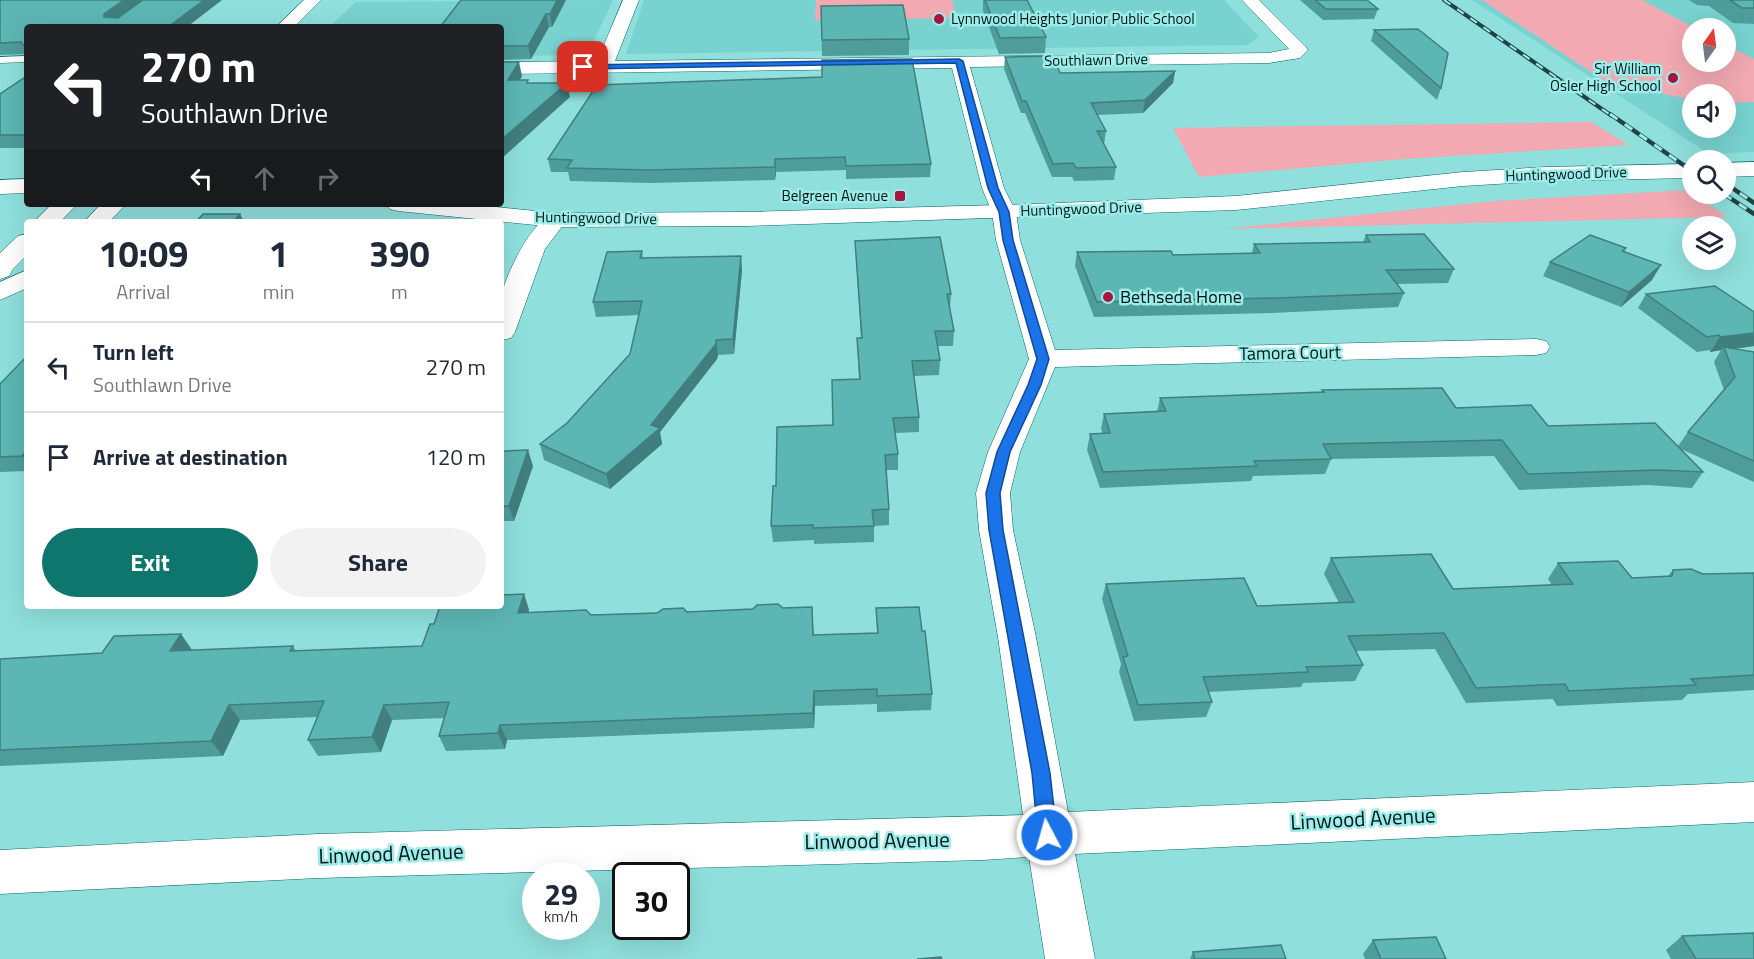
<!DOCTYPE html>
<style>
body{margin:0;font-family:"Titillium Web",sans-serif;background:#f2f2f3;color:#1f2937;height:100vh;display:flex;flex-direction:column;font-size:22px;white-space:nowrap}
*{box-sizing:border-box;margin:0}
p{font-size:20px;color:#747a83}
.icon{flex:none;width:33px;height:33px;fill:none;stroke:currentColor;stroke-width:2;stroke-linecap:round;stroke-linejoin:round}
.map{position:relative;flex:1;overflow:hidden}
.side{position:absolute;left:24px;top:219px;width:480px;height:390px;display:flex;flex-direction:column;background:#fff;border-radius:6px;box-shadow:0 6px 24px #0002}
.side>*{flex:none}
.guide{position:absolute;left:24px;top:24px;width:480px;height:183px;border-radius:6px;box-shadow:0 6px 24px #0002;background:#202124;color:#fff;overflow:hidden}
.needle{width:39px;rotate:14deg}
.tools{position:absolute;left:1682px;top:18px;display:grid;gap:12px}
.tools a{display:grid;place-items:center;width:54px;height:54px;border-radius:50%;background:#fff;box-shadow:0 6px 24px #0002;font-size:30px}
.speed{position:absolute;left:522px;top:862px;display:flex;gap:12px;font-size:30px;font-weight:700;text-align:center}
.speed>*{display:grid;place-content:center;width:78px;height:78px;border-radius:50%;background:#fff;box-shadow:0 6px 24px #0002;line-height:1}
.speed small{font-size:15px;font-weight:400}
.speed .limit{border:3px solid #111;border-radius:9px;background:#fff;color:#111}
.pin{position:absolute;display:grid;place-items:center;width:51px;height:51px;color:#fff;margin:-26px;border-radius:12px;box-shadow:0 3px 9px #0006}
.me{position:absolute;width:66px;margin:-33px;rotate:354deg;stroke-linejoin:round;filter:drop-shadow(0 0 4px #0008)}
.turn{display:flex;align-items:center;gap:21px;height:126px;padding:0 18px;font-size:27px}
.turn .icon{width:78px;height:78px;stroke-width:2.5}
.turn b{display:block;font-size:42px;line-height:51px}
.lanes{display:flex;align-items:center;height:57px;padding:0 18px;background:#0003;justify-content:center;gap:30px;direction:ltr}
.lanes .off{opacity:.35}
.eta{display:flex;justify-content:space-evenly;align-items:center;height:102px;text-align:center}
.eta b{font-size:36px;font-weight:700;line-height:42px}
.primary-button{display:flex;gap:12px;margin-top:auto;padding:12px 18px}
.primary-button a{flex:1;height:69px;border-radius:36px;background:#0f766e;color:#fff;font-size:24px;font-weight:700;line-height:69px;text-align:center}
.primary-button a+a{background:#f2f2f3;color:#1f2937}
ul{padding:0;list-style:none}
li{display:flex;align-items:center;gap:18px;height:90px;padding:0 18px;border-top:2px solid #e0e1e3}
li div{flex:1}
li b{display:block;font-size:22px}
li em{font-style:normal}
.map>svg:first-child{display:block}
</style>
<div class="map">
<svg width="1754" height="959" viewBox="0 0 1754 959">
<rect width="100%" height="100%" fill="#8fdfdc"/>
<!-- built -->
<g fill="#78d2cf" fill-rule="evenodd">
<polygon points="613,0 587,55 501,56 501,27 329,27 356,2"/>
<polygon points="644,0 1224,0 1259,37 1248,45 626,54"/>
<path d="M1472,0H1754V152L1709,154ZM1692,28H1725V62H1692ZM1692,94H1725V128H1692Z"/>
</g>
<!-- green -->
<g fill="#f2a9b1">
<polygon points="816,0 952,0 957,18 815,20"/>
<polygon points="1482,0 1642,0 1695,28 1692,28 1692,62 1725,62 1725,44 1754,59 1754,102 1725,103 1725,94 1692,94 1692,100 1624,85 1614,87"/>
<polygon points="1591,122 1629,145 1404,159 1199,177 1173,128"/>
<polygon points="1688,190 1727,217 1223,229 1494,201"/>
</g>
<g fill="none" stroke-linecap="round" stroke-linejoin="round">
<defs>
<polygon id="service" points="27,56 27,62 0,63 0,57"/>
<g id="minor">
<polygon points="623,0 639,0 615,61 1269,53 1289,49 1242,0 1259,0 1305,46 1308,50 1300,58 1269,63 970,67 1004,188 1016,212 1020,240 1055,350 1536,339 1546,341 1550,347 1546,353 1536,355 1055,367 1020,452 1010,493 1013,530 1036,637 1068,812 1754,782 1754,822 1075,854 1095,959 1045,959 1029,857 983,860 318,878 0,894 0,850 318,834 1023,815 998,637 979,530 976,493 988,452 1029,359 996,240 992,212 982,188 952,68 501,74 501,62 597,61"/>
<path d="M555,213L563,215L567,220L545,249L515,332L511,338L501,340C501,327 499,311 501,298C505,275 532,219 555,213Z"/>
</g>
<g id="tertiary">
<polygon points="1754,162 1754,176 1725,177 1725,163"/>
<polygon points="1692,164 1692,178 1546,181 1463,186 1236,210 746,226 555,227 398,211 390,209 386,204 467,204 555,213 746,212 1033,204 1236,196 1463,172 1546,167"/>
<polygon points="27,179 27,193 0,194 0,180"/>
</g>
<g id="secondary">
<polygon points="304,0 321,0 294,27 276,27"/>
<polygon points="52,204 77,204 60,222 34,222"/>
<polygon points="101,204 126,204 109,222 84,222"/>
<polygon points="27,234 27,255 13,269 9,276 0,279 0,253 18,236"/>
<polygon points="27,270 27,288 0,300 0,282"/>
</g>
</defs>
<!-- service casing -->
<use href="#service" stroke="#056765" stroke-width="1"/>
<!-- minor casing -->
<use href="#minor" stroke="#056765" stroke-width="1"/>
<!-- tertiary casing -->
<use href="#tertiary" stroke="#056765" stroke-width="1"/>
<!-- secondary casing -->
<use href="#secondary" stroke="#056765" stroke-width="1"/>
<!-- service -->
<use href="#service" fill="#fff" fill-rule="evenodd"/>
<!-- minor -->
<use href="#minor" fill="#fff" fill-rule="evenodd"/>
<!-- tertiary -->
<use href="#tertiary" fill="#fff" fill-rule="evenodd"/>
<!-- secondary -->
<use href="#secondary" fill="#fff" fill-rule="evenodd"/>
<defs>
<polyline id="rail-far1" points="1444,0 1612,116"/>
<g id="rail">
<polyline points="1610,114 1692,171"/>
<polyline points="1725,183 1754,203"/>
<polyline points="1724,194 1754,214"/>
</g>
</defs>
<!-- rail-far1 casing -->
<use href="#rail-far1" stroke="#204343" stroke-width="4"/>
<!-- rail casing -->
<use href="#rail" stroke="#204343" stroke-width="4.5"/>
<!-- rail-far1 -->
<use href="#rail-far1" stroke="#9cece9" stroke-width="2" stroke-dasharray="8" stroke-linecap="butt"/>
<!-- rail -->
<use href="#rail" stroke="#9cece9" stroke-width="3" stroke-dasharray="9" stroke-linecap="butt"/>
</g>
<!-- wall -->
<g fill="#4f9d9b">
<polygon points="0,0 27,27 27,54 0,55"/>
<polygon points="566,0 552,27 549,27 531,59 501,60 501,27"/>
<polygon points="983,0 1027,0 1046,37 1045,53 999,54 983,11"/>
<polygon points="1300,0 1367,0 1378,9 1374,19 1323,20"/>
<polygon points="1689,0 1754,0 1754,24 1733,23 1709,6 1697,5"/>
<polygon points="821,6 909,39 909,55 822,56"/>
<polygon points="1374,30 1441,88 1437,100 1371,41"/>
<polygon points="1005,57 1060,73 1175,71 1173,83 1143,113 1097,115 1106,131 1104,144 1103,144 1116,167 1114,180 1074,181 1072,177 1052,177 1025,113 1021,113 1004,69"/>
<polygon points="27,76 27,148 0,148 0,94"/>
<polygon points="597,85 931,164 930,177 846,179 846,170 776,172 775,180 650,183 570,181 568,172 551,172 548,159"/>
<polygon points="1366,235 1454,269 1448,283 1397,284 1404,293 1398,307 1272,313 1094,317 1075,266 1077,252 1173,255 1252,253 1254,244 1363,242"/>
<polygon points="855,241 951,294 950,309 954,331 953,346 937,346 940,360 939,375 914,376 919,417 919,432 895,433 898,454 898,470 886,470 889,509 889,525 874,526 874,542 814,544 814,540 773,542 771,526 776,486 833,425 859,379 857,338 861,338"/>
<polygon points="1626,248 1624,252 1652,280 1621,307 1543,276 1550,262"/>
<polygon points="642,251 643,258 742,270 734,354 718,355 717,359 660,432 662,444 610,489 544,460 540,444 567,423 630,354 639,315 596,317 593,302"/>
<polygon points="1646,294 1754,312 1754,346 1734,349 1754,352 1754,482 1681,449 1703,472 1692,488 1648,485 1519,490 1494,456 1331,459 1325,474 1253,476 1251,481 1100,488 1087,450 1090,434 1103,434 1101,429 1104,414 1157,412 1160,398 1321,393 1322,390 1456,408 1548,426 1678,446 1688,432 1724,390 1714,362 1721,350 1710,352 1710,350 1697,352 1638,308"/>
<polygon points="27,356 27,471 0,472 0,384"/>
<polygon points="501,451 533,466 514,521 501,521"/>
<polygon points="1331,558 1453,589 1552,585 1548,579 1558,563 1632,578 1668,576 1673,570 1703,574 1754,573 1754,690 1688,694 1682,700 1557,706 1553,699 1466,703 1435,649 1356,651 1363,665 1355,681 1303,683 1301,687 1208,692 1212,702 1206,717 1134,721 1119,672 1121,664 1102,599 1106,584 1257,606 1339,603 1324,574"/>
<polygon points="524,594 529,610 528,613 591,615 783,608 813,623 814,635 877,633 876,608 922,631 932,694 931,710 877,712 877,704 815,706 814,728 507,740 505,749 446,751 439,736 444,718 392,720 381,752 318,756 308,740 318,717 240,720 223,756 0,766 0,659 102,653 181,634 191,650 293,646 296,651 422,646 434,624"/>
<polygon points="1682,936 1754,959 1671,959 1666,950"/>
<polygon points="1373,940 1446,959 1365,959 1363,954"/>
<polygon points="1193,952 1286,959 1190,959"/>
</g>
<!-- shaded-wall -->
<g fill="#407f7e">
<polygon points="124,0 143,0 110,25 104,17 104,14"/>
<polygon points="204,0 222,0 187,27 168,27"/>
<polygon points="557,0 566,0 552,27 550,14"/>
<polygon points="546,14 549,27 531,59 528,46"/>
<polygon points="519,62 522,76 512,95 508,80"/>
<polygon points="1175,71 1173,83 1143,113 1145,100"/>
<polygon points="567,83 570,97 501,159 501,140"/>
<polygon points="775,159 776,172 775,180"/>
<polygon points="240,214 244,222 233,222"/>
<polygon points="741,256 742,270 734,354 733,339"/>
<polygon points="1661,265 1652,280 1621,307 1629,292"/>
<polygon points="1754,333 1754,346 1725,350 1724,347 1721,350 1710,352 1720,337"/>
<polygon points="716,340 718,355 717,359 660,432 662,444 610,489 606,474 651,425"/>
<polygon points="27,450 27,463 22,456"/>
<polygon points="528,450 533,466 514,521 509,506"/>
<polygon points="524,594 529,610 524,629 518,613"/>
<polygon points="181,634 192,650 182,667 170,651"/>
<polygon points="814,691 815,706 814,728 813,713"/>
<polygon points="229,705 240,720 223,756 211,741"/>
<polygon points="384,705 392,720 381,752 372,737"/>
<polygon points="500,725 507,740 505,749 498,733"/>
</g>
<!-- building -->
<g fill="#5cb6b4" stroke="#407f7e" stroke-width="1.5">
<polygon points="0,0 124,0 104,14 104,17 118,18 143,0 204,0 168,27 27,27 27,45 23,45 21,42 0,43"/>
<polygon points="461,0 557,0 550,14 546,14 528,46 501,46 501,27 440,27"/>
<polygon points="985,0 1027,0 1046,37 1000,38"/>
<polygon points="1315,0 1367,0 1378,9 1326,9"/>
<polygon points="1730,0 1754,0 1754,8 1742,8"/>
<polygon points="903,5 909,39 822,40 821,6"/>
<polygon points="1418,29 1448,53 1441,88 1374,30"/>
<polygon points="1053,56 1060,73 1175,71 1145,100 1091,103 1106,131 1097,131 1116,167 1076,168 1073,163 1053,164 1026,101 1022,101 1005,57"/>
<polygon points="912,59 931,164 846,166 845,157 775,159 775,167 648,170 567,168 572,160 548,159 597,85 822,77 822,60"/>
<polygon points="501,62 519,62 508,80 528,80 527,83 567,83 501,140"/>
<polygon points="27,76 27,133 25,135 0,135 0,94"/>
<polygon points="203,214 240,214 233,222 196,222"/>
<polygon points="1424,234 1454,269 1386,270 1404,293 1277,298 1097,302 1077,252 1171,251 1173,255 1260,253 1254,244 1370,242 1366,235"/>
<polygon points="1590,235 1626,248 1622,251 1661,265 1629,292 1550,262"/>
<polygon points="940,237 951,294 947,294 954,331 935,331 940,360 912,361 919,417 893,418 898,454 885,455 889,509 872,510 874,526 813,528 813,525 771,526 773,486 776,486 777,427 833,425 832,380 860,379 857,338 862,338 855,241"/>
<polygon points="642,251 640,258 741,256 733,339 716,340 716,344 651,425 660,428 606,474 540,444 567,423 630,354 642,301 593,302 607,252"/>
<polygon points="1715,286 1754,312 1754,333 1720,337 1719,335 1707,337 1646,294"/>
<polygon points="1724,347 1754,352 1754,461 1688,432 1735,377"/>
<polygon points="27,356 27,450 22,456 0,457 0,384"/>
<polygon points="1442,388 1456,408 1531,405 1548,426 1655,423 1703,472 1659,470 1528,474 1502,440 1323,444 1331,459 1254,461 1257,466 1103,472 1090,434 1110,433 1104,414 1166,411 1160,398 1324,392 1322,390"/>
<polygon points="528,450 509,506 501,506 501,451"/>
<polygon points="1431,554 1453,589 1573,584 1558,563 1618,561 1632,578 1672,576 1673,570 1691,569 1703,574 1754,573 1754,675 1691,679 1696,685 1569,691 1565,684 1476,688 1444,633 1348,636 1363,665 1306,667 1308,672 1203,677 1212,702 1138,705 1123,657 1128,656 1106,584 1244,578 1257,606 1354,602 1331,558"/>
<polygon points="524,594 518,613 586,610 591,615 657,613 663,609 683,608 687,612 753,609 757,605 778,604 783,608 812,607 813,635 878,633 876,608 919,607 922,631 925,631 932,694 877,696 877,689 814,691 813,713 500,725 498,733 439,736 449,702 384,705 372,737 308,740 324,701 229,705 211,741 0,750 0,659 102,653 114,636 181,634 170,651 293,646 290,651 422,646 430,624 434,624 440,606 501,606 501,595"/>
<polygon points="1754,933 1754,959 1696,959 1682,936"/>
<polygon points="1436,937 1446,959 1381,959 1373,940"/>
<polygon points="1281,945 1286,959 1195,959 1193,952"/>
<polygon points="941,957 942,959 917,959"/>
</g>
<!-- route -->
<polygon fill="#1a73e8" stroke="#114b97" stroke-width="1.5" points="959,59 963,61 998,188 1009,212 1013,240 1049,359 1041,385 1010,452 1000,493 1003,530 1050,773 1057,835 1054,841 1047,844 1041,841 1038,835 1032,773 989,530 986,493 997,452 1028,385 1037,359 1003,240 999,212 988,188 956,63 583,69 579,67 583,65"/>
<!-- markers -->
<g fill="#a91340" stroke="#9cece9" stroke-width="2">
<circle cx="939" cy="19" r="6"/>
<circle cx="1673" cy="78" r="6"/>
<rect x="894" y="190" width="12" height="12" rx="3"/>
<circle cx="1108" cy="297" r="6"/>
</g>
<g text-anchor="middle" stroke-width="5" stroke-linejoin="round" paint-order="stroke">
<!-- far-poi labels -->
<g font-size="15" fill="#001616" stroke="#9cece9" text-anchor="end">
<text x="951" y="24" text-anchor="start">Lynnwood Heights Junior Public School</text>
<text x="1661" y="74">Sir William<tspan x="1661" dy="17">Osler High School</tspan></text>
<text x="888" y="201">Belgreen Avenue</text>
</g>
<!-- far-street labels -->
<g font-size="15" fill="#001616" stroke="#9cece9">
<text transform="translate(1096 60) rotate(-1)" y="5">Southlawn Drive</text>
<text transform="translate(1566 174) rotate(-2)" y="5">Huntingwood Drive</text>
<text transform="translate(1081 209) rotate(-2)" y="5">Huntingwood Drive</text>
<text transform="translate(596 218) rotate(1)" y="5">Huntingwood Drive</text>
</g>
<!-- poi labels -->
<g font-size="18" fill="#001616" stroke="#9cece9" text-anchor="start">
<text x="1120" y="303">Bethseda Home</text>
</g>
<!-- street labels -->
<g font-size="18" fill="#001616" stroke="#9cece9">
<text transform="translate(1290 353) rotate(-1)" y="6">Tamora Court</text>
</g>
<!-- near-street labels -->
<g font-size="21" fill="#001616" stroke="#9cece9">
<text transform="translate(1363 819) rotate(-3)" y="7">Linwood Avenue</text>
<text transform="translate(877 841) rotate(-1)" y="7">Linwood Avenue</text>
<text transform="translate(391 854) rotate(-2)" y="7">Linwood Avenue</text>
</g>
</g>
</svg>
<div class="tools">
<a><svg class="needle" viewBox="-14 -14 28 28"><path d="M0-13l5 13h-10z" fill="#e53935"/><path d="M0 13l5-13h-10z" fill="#747a83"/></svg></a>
<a><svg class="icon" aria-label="sound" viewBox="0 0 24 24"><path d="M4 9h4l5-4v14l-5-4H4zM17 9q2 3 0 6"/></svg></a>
<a><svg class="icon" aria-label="search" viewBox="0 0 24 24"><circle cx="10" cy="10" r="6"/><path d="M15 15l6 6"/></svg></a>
<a><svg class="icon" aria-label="layers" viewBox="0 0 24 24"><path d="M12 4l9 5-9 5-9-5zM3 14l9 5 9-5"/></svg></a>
</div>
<div class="speed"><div>29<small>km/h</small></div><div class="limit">30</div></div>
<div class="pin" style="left:583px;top:67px;background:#d93025"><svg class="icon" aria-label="arrive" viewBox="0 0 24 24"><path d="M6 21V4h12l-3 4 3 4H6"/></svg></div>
<svg class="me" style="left:1047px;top:835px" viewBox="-20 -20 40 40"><circle r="17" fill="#1a73e8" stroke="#fff" stroke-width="3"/><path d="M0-11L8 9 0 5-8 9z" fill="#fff"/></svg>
<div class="guide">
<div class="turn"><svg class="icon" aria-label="left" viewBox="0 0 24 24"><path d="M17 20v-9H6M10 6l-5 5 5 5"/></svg><div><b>270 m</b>Southlawn Drive</div></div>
<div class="lanes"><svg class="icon" aria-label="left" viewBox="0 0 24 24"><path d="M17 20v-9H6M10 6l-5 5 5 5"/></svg><svg class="icon off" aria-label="ahead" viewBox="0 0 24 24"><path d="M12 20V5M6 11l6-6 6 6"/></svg><svg class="icon off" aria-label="right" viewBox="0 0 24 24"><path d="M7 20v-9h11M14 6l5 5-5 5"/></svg></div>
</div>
<section class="side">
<div class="eta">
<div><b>10:09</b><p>Arrival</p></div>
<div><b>1</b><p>min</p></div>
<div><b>390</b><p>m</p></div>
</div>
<ul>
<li><svg class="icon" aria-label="left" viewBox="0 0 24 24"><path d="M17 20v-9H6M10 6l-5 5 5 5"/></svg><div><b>Turn left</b><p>Southlawn Drive</p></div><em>270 m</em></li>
<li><svg class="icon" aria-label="arrive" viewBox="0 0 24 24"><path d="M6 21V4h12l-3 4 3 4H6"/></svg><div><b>Arrive at destination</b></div><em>120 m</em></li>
</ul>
<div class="primary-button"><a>Exit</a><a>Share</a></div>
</section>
</div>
